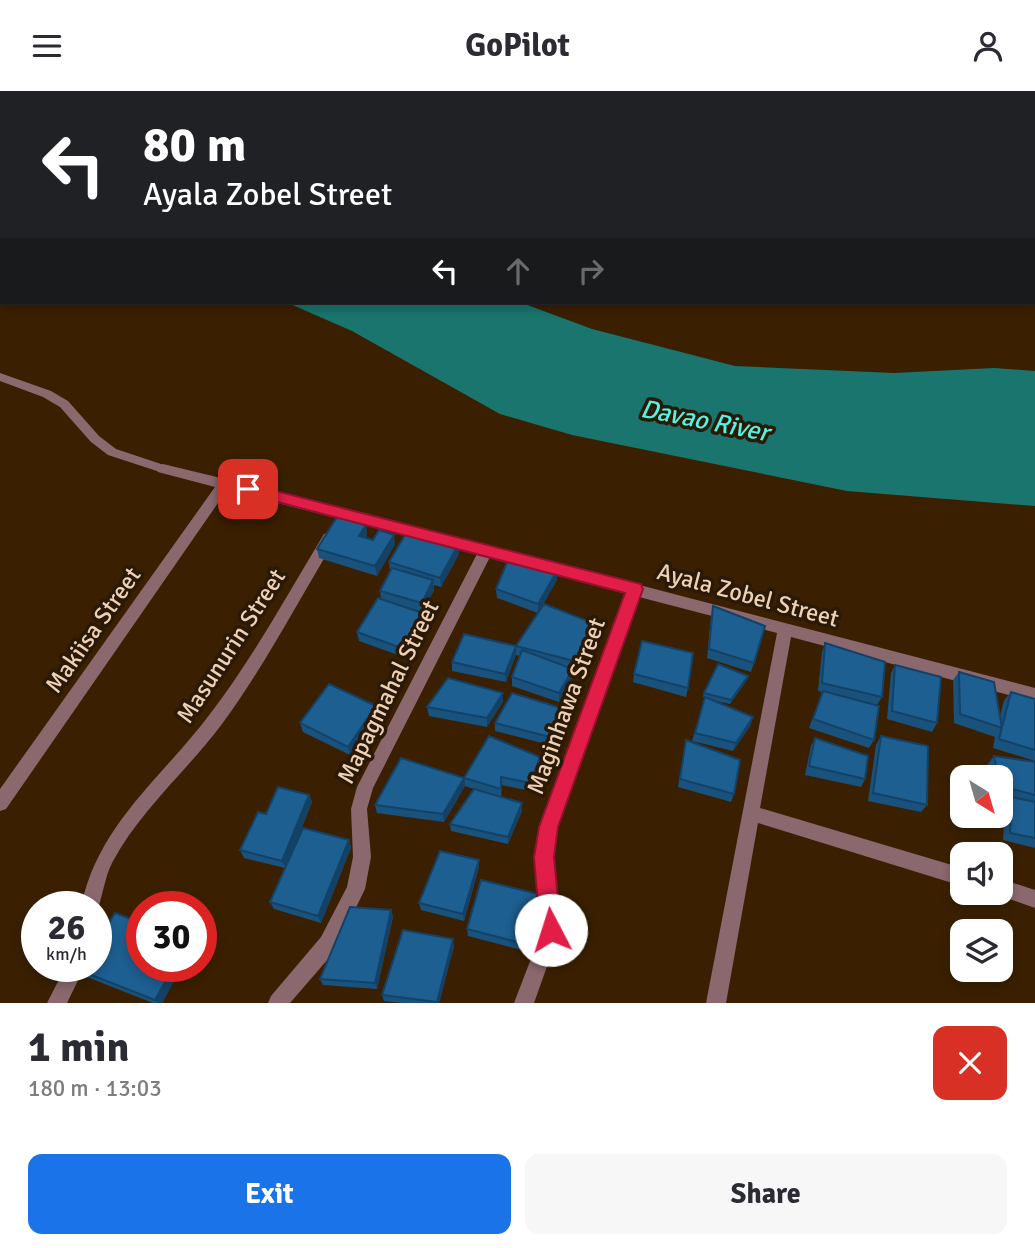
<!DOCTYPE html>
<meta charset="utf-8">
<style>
body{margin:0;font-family:Signika,sans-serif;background:#f7f7f7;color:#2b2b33;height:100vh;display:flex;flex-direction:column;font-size:26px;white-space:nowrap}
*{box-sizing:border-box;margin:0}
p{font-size:23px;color:#7c7c81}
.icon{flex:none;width:38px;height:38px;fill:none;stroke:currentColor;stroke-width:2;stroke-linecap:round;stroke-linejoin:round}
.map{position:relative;height:912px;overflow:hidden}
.sheet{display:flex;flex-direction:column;background:#fff;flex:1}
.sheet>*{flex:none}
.top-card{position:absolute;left:0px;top:0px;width:1036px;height:214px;box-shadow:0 4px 10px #0003;background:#202124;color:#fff;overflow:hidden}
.needle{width:46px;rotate:143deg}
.buttons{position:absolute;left:950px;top:674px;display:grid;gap:14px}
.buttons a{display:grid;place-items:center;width:63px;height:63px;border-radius:14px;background:#fff;box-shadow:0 4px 10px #0003;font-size:35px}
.speed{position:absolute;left:21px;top:800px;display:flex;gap:14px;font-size:35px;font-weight:700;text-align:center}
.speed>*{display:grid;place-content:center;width:91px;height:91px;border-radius:50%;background:#fff;box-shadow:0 4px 10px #0003;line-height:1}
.speed small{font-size:18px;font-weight:400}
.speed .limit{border:10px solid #d22;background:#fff;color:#111}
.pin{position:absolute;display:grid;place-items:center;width:60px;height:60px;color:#fff;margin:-30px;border-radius:14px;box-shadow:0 4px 10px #0006}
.me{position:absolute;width:77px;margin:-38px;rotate:355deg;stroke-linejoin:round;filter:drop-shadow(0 0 5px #0008)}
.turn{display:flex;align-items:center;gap:24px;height:147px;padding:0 28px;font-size:32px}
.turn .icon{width:91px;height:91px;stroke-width:2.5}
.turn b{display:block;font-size:49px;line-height:60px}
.lanes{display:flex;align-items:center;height:66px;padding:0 28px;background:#0003;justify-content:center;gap:35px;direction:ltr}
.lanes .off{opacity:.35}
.round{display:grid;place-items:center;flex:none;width:74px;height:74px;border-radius:14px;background:#f7f7f7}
.overview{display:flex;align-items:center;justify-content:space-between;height:119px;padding:0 28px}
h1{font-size:42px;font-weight:800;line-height:52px}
.primary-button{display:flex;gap:14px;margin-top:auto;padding:14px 28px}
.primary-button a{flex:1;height:80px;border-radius:14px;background:#1a73e8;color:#fff;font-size:28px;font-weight:800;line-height:80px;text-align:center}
.primary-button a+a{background:#f7f7f7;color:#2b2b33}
header{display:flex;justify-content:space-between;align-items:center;height:91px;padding:0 28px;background:#fff;font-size:32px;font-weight:800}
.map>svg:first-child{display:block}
</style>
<header><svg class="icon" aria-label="menu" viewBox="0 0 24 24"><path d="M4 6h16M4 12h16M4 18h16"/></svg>GoPilot<svg class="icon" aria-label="person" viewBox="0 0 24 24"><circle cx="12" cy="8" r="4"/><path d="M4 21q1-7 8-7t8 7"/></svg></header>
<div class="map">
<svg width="1035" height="912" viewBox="0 0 1035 912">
<rect width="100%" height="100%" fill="#3a2000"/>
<!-- water -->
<polygon fill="#19756d" points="288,212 522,212 592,238 735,275 894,282 994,277 1035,280 1035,415 847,400 572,344 500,323 352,240"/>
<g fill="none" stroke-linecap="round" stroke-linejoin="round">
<!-- stream -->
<g fill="#19756d" fill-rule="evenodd">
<polygon points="673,0 690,0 696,2 677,2"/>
<polygon points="804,0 810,0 808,2 802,2"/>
</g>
<!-- lane -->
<polygon fill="#8a686e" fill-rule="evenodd" points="0,282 51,300 68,310 99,345 116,358 167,375 169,378 167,381 163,382 108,364 91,351 60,316 43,306 0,290"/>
<!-- street -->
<g fill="#8a686e" fill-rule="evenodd">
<polygon points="163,373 344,417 1035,597 1035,611 791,546 760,717 962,777 962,795 758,732 726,912 706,912 777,542 639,506 557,735 553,767 560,839 534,912 514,912 542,839 535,767 539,735 626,502 490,466 373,697 367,718 371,766 365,798 335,860 290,912 268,912 271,905 321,846 347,796 353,766 351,718 357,696 477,463 227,399 6,718 0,720 0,698 215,396 158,381 156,378"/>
<path d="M329,442L334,443L336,447L334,451C297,512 264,576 222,633C187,680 140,719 112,772C104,788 103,806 96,822V816H81C98,733 162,687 210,623C253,567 287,504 324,443Z"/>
<polygon points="1001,788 1035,799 1035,817 995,803 994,802 1001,802"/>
<polygon points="66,875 85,875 67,912 47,912"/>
</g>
</g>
<!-- wall -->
<g fill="#19527d">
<polygon points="366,434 367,444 366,447 395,453 377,485 319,467 317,458"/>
<polygon points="458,454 459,463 441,496 434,494 434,499 423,521 395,513 429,533 409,568 359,550 357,541 381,508 380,500 390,480 389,471"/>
<polygon points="557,489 538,522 497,507 496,498"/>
<polygon points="713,515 754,572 751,581 707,567 711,525"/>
<polygon points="598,534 597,544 581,581 573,579 572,587 559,611 512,595 512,586 520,565 516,564 516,555"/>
<polygon points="825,552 882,606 877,614 874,649 869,657 809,637 822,601 818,600 822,561"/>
<polygon points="516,555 516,564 506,591 452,580 452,571"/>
<polygon points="895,574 937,632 932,641 887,628 891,582"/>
<polygon points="959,581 1000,626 1004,609 1011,601 1035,608 1035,670 993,657 995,646 954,632 953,589"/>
<polygon points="634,583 688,597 686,606 633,591"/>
<polygon points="748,585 747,589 730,613 712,609 753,626 750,635 733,660 692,650 705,607 703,606 704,602"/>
<polygon points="503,611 487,636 429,625 427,616"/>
<polygon points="376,615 378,624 350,664 303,641 300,632"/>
<polygon points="561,625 550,654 495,640 495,632"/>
<polygon points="881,645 927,714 921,721 868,710 876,654"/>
<polygon points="815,647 865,688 861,696 805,684 811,655"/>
<polygon points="686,649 734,703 731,711 678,696"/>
<polygon points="994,665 1035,671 1035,757 1003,749 1005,714 1011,708 1001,705 1001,686 990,686 988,673"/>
<polygon points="539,674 530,700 502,694 501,706 522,712 522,720 508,753 451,740 450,733 474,698 465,695 464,687"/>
<polygon points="464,687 465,695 444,731 377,722 375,714"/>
<polygon points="962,697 997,731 994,735 956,731 959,701"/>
<polygon points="309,704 312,711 293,759 349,749 351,757 321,832 274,818 270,811 285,777 244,767 240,759 266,723"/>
<polygon points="479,776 464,830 421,819 419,812"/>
<polygon points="538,810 525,860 468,845 467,838"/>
<polygon points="391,819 393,826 377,898 323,894 320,888"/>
<polygon points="454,855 439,912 402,912 384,910 382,904"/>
<polygon points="182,875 162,912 153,912 87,886 81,880"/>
</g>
<!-- shaded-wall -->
<g fill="#144266">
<polygon points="366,434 367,444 361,454 359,445"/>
<polygon points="394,444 395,453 377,485 375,475"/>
<polygon points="458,454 459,463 441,496 440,487"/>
<polygon points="557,480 557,489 538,522 538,513"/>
<polygon points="433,489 434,499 423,521 422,512"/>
<polygon points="428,524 429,533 409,568 407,559"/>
<polygon points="598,534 597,544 581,581 582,572"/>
<polygon points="516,555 516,564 506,591 505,583"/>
<polygon points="573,578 572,587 559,611 559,602"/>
<polygon points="748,585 747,589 730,613 731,609"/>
<polygon points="503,602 503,611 487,636 487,627"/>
<polygon points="376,615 378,624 350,664 348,656"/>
<polygon points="561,617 561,625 550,654 550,646"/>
<polygon points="753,626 750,635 733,660 736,652"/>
<polygon points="540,666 539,674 530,700 530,692"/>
<polygon points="464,687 465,695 444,731 443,723"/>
<polygon points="309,704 312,711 286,777 282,770"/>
<polygon points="522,712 522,720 508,753 508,746"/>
<polygon points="349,749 351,757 321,832 318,825"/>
<polygon points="479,769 479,776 464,830 463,823"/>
<polygon points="538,803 538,810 525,860 526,853"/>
<polygon points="391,819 393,826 377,898 375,892"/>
<polygon points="453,848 454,855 439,912 437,912"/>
<polygon points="174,875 182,875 162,912 158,912 155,909"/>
</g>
<!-- building -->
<g fill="#1d5f91" stroke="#144266" stroke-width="2">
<polygon points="337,426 366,434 359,445 373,449 379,439 394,444 375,475 317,458"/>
<polygon points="408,439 458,454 440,487 389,471"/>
<polygon points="508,469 557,480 538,513 496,498"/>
<polygon points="392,477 433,489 422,512 380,500"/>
<polygon points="378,507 428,524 407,559 357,541"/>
<polygon points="544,513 598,534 582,572 516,555"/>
<polygon points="713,515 765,535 754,572 709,558"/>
<polygon points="464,543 516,555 505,583 452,571"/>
<polygon points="642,550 693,562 688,597 634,583"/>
<polygon points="825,552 885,571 882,606 822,592"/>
<polygon points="522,559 573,578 559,602 512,586"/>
<polygon points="718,573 748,585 731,609 704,602"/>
<polygon points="895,574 941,586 937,632 892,620"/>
<polygon points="959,581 994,591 1002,637 960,623"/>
<polygon points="448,587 503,602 487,627 427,616"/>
<polygon points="329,593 376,615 348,656 300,632"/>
<polygon points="823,600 879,615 874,649 813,628"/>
<polygon points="1011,601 1035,608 1035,659 999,648"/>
<polygon points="512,602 561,617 550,646 495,632"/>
<polygon points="705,606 753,626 736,652 695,642"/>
<polygon points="489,645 540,666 530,692 501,686 501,698 464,687"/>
<polygon points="881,645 928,655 927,714 873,702"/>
<polygon points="815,647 868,665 865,688 809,675"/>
<polygon points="686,649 740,669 734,703 680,688"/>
<polygon points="994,665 1035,671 1035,704 1001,695 1001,686 998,686"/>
<polygon points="401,667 464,687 443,723 375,714"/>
<polygon points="278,696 309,704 282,770 240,759 258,721 266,723"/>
<polygon points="962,697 962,724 997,724 997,731 959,728"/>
<polygon points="474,698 522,712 508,746 450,733"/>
<polygon points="1012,706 1035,711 1035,747 1010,742"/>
<polygon points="303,737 349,749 318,825 270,811"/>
<polygon points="440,760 479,769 463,823 419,812"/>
<polygon points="481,789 538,803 526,853 467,838"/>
<polygon points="350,816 391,819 375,892 320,888"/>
<polygon points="115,822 142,832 142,875 174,875 155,909 81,880 83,875 96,875 96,853"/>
<polygon points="403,839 453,848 437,911 382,904"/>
</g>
<!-- route -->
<polygon fill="#e11d48" stroke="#92132f" stroke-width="2" points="248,393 641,493 643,498 558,736 554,766 561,839 558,846 551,850 543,846 540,839 534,766 539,736 625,502 243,402 243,394"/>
<g text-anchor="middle" stroke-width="7" stroke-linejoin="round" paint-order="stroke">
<!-- street labels -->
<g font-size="24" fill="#eed1b5" stroke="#2a1907">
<text transform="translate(748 504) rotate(15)" y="8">Ayala Zobel Street</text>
<text transform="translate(93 539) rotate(-55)" y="8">Makiisa Street</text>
<text transform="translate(231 555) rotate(-57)" y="8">Masunurin Street</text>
<text transform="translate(388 601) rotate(-64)" y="8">Mapagmahal Street</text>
<text transform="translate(566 615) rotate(-70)" y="8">Maginhawa Street</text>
</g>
<!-- water labels -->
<g font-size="26" font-style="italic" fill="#53f3e3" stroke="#2a1907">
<text transform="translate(705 329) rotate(11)" y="9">Davao River</text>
</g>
</g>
</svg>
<div class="buttons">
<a><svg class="needle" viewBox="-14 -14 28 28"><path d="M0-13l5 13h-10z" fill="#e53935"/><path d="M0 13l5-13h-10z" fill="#7c7c81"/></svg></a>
<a><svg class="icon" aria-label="sound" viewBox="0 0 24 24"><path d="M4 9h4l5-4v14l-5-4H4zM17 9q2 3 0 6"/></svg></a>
<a><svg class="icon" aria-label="layers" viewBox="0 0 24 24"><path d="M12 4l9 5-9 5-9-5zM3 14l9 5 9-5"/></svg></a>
</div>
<div class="speed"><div>26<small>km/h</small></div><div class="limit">30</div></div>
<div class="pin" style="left:248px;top:398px;background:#d93025"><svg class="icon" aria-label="arrive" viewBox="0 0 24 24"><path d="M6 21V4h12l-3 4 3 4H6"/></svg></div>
<svg class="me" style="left:551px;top:839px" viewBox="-20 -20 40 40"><circle r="19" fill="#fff"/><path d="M0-13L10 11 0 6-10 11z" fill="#e11d48"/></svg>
<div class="top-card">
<div class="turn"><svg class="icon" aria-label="left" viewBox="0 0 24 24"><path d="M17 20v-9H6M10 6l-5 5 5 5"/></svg><div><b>80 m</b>Ayala Zobel Street</div></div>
<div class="lanes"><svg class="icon" aria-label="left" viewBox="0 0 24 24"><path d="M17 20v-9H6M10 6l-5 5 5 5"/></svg><svg class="icon off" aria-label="ahead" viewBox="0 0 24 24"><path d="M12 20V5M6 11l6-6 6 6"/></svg><svg class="icon off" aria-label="right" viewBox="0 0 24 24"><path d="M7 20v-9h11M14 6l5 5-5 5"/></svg></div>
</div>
</div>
<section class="sheet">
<div class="overview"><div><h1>1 min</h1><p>180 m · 13:03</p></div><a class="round" style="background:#d93025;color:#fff"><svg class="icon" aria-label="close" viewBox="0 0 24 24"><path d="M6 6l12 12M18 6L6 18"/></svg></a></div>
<div class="primary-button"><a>Exit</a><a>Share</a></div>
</section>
